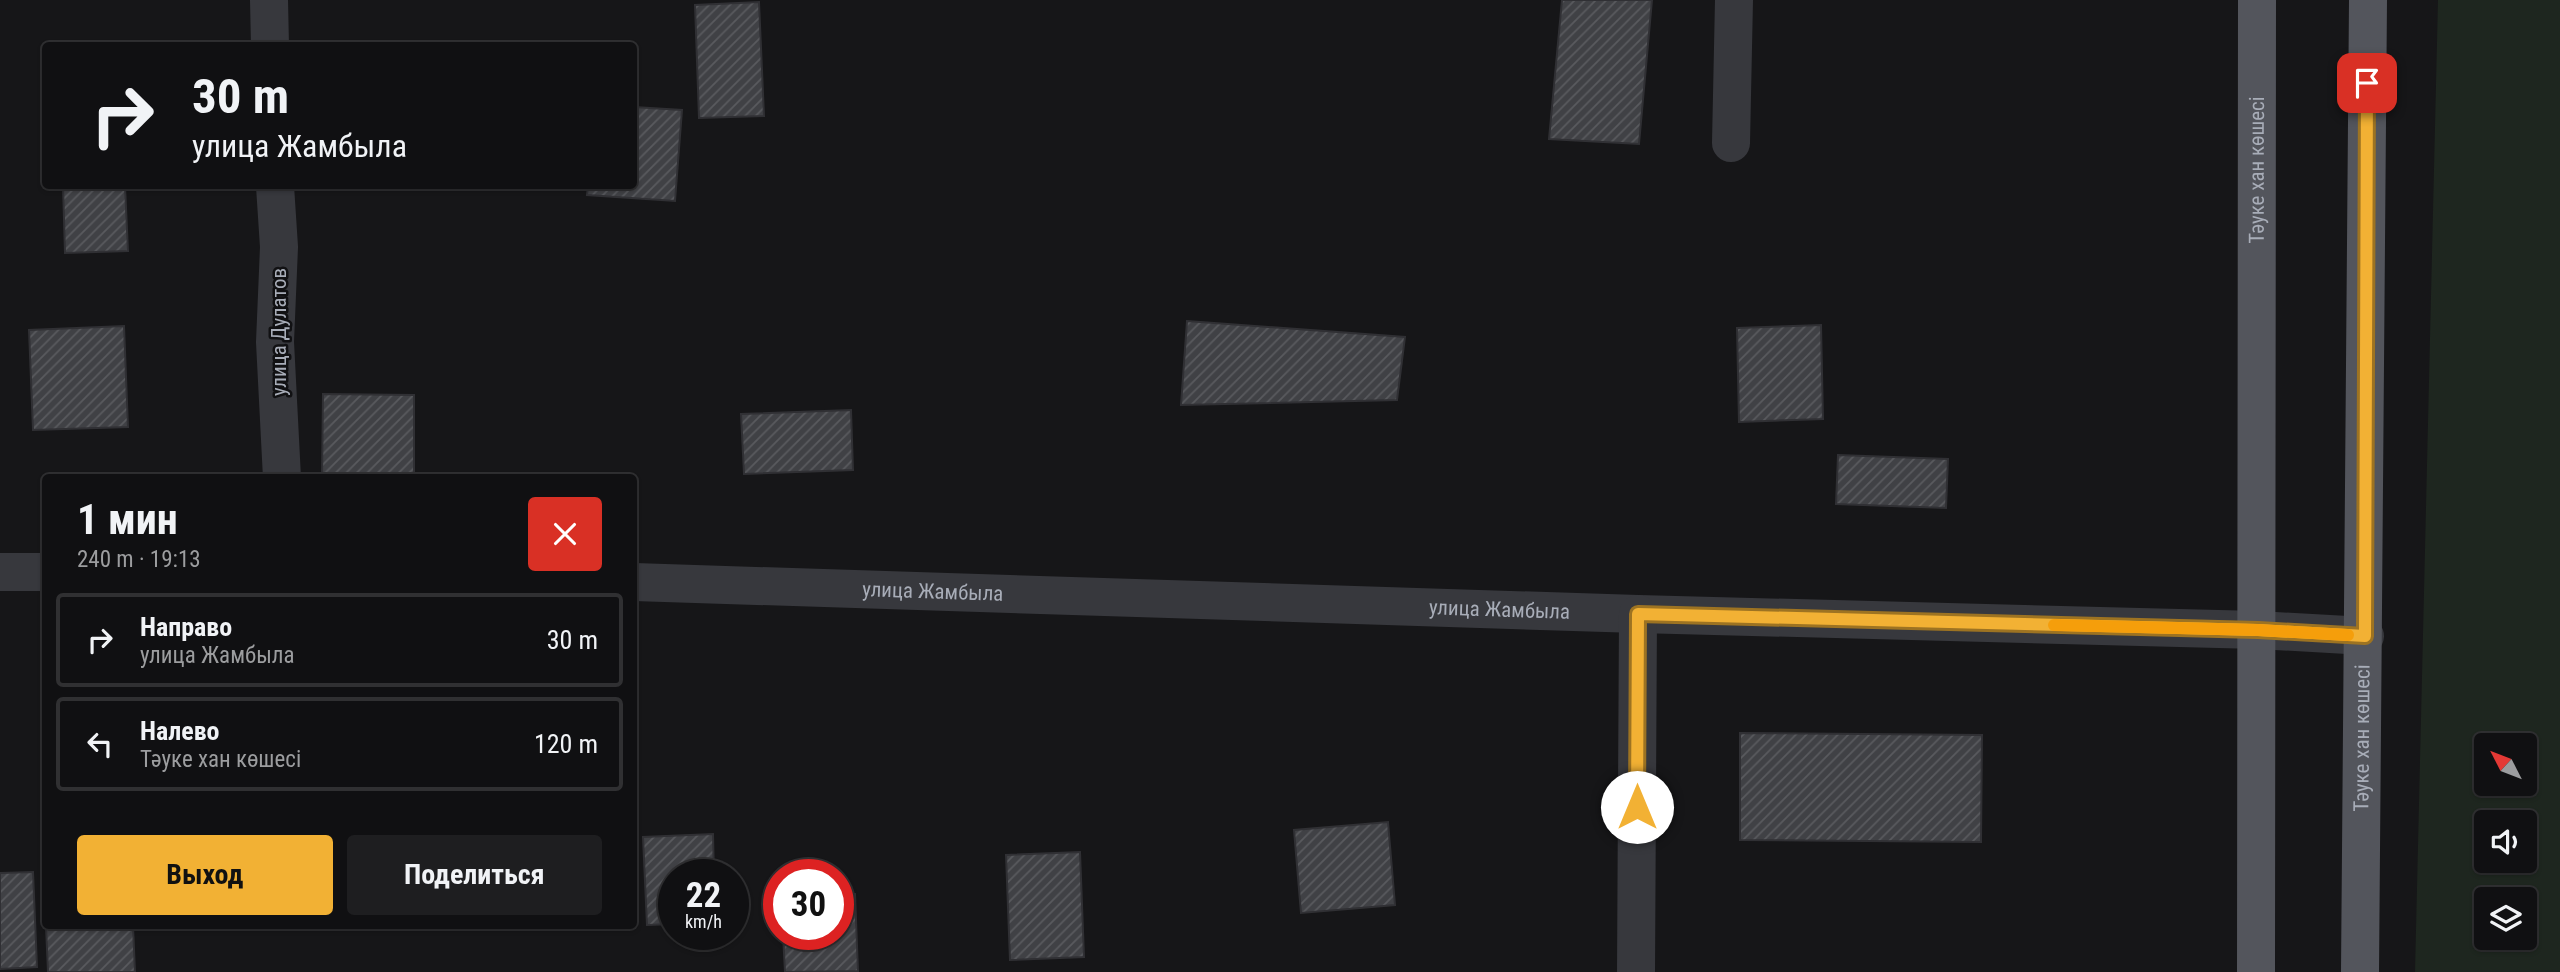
<!DOCTYPE html>
<html lang="ru">
<meta charset="utf-8">
<style>
body{margin:0;font-family:"Roboto Condensed",sans-serif;background:#1e1e20;color:#f1f3f6;height:100vh;display:flex;flex-direction:column;font-size:26px;white-space:nowrap}
*{box-sizing:border-box;margin:0}
p{font-size:23px;color:#9c9d9f}
.icon{flex:none;width:38px;height:38px;fill:none;stroke:currentColor;stroke-width:2;stroke-linecap:round;stroke-linejoin:round}
.map{position:relative;flex:1;overflow:hidden}
.panel{position:absolute;left:42px;top:474px;width:595px;height:455px;display:flex;flex-direction:column;background:#101012;border-radius:7px;box-shadow:0 2px 5px #0004,0 0 0 2px #303032}
.panel>*{flex:none}
.guide{position:absolute;left:42px;top:42px;width:595px;height:147px;border-radius:7px;box-shadow:0 2px 5px #0004,0 0 0 2px #303032;background:#101012;color:#f1f3f6;overflow:hidden}
.needle{width:46px;rotate:312deg}
.buttons{position:absolute;left:2474px;top:733px;display:grid;gap:14px}
.buttons a{display:grid;place-items:center;width:63px;height:63px;border-radius:7px;background:#101012;box-shadow:0 2px 5px #0004,0 0 0 2px #303032;font-size:35px}
.speed{position:absolute;left:658px;top:859px;display:flex;gap:14px;font-size:35px;font-weight:700;text-align:center}
.speed>*{display:grid;place-content:center;width:91px;height:91px;border-radius:50%;background:#101012;box-shadow:0 2px 5px #0004,0 0 0 2px #303032;line-height:1}
.speed small{font-size:18px;font-weight:400}
.speed .limit{border:10px solid #d22;background:#fff;color:#111}
.pin{position:absolute;display:grid;place-items:center;width:60px;height:60px;color:#fff;margin:-30px;border-radius:14px;box-shadow:0 4px 10px #0006}
.me{position:absolute;width:77px;margin:-38px;rotate:0deg;stroke-linejoin:round;filter:drop-shadow(0 0 5px #0008)}
.turn{display:flex;align-items:center;gap:24px;height:147px;padding:0 35px;font-size:32px}
.turn .icon{width:91px;height:91px;stroke-width:2.5}
.turn b{display:block;font-size:49px;line-height:60px}
.round{display:grid;place-items:center;flex:none;width:74px;height:74px;border-radius:7px;background:#1e1e20}
.headline{display:flex;align-items:center;justify-content:space-between;height:119px;padding:0 35px}
h1{font-size:42px;font-weight:700;line-height:52px}
.button{display:flex;gap:14px;margin-top:auto;padding:14px 35px}
.button a{flex:1;height:80px;border-radius:7px;background:#f2b134;color:#111;font-size:28px;font-weight:700;line-height:80px;text-align:center}
.button a+a{background:#1e1e20;color:#f1f3f6}
ul{padding:0;list-style:none}
li{display:flex;align-items:center;gap:21px;height:94px;margin:0 14px 10px;padding:0 21px;border:4px solid #303032;border-radius:7px}
li div{flex:1}
li b{display:block;font-size:26px}
li em{font-style:normal}
.map>svg:first-child{display:block}
</style>
<div class="map">
<svg width="2560" height="972" viewBox="0 0 2560 972">
<defs>
<pattern id="building-hatch" width="6" height="6" patternUnits="userSpaceOnUse" patternTransform="scale(1.75)"><rect width="6" height="6" fill="#404145"/><path d="M-1 1l2-2M0 6l6-6M5 7l2-2" fill="none" stroke="#595a5e"/></pattern>
</defs>
<rect width="100%" height="100%" fill="#161618"/>
<!-- grass -->
<path fill="#1e261f" fill-rule="evenodd" d="M2438,0H2560V972H2415ZM2487,746H2525V784H2487ZM2487,822H2525V861H2487ZM2487,900H2525V938H2487Z"/>
<!-- building -->
<g fill="url(#building-hatch)" stroke="#303034" stroke-width="2">
<polygon points="1562,0 1652,0 1639,144 1549,139"/>
<polygon points="759,2 764,116 699,118 695,5"/>
<polygon points="634,107 682,110 675,201 587,195 588,186 634,186"/>
<polygon points="63,186 125,186 128,251 65,253"/>
<polygon points="1187,321 1405,337 1397,400 1181,405"/>
<polygon points="1821,325 1823,419 1739,422 1737,328"/>
<polygon points="124,326 128,427 33,430 29,330"/>
<polygon points="323,394 414,395 414,478 322,478"/>
<polygon points="851,410 853,470 744,474 741,414"/>
<polygon points="1838,455 1948,459 1946,508 1836,504"/>
<polygon points="1740,733 1982,735 1981,842 1740,840"/>
<polygon points="1388,822 1395,905 1301,913 1294,830"/>
<polygon points="713,834 714,875 674,875 674,924 647,925 643,837"/>
<polygon points="43,848 46,848 46,910"/>
<polygon points="1080,852 1084,957 1010,960 1006,855"/>
<polygon points="33,872 37,967 0,969 0,873"/>
<polygon points="855,894 858,971 785,972 783,934 838,934 838,895"/>
<polygon points="46,926 133,926 135,972 48,972"/>
</g>
<g fill="none" stroke-linecap="round" stroke-linejoin="round">
<!-- street -->
<g stroke="#37383d" stroke-width="38">
<polyline points="269,0 270,46"/>
<polyline points="1731,143 1734,0"/>
<polyline points="275,186 279,247 275,342 282,478"/>
<polyline points="0,572 46,572"/>
<path id="s1" d="M634,582L1638,614L2258,630L2365,636"/>
<polyline points="1636,972 1638,614"/>
</g>
<!-- primary -->
<g stroke="#53555c" stroke-width="38">
<path id="s2" d="M2256,972L2257,0"/>
<path id="s3" d="M2360,972L2368,0"/>
</g>
</g>
<g fill="none" stroke-linecap="round" stroke-linejoin="round">
<defs>
<polyline id="route" points="1637,807 1638,614 2258,630 2365,636 2367,83"/>
</defs>
<!-- route casing -->
<use href="#route" stroke="#9d7322" stroke-width="18"/>
<!-- route -->
<use href="#route" stroke="#f2b134" stroke-width="12"/>
<!-- slow -->
<polyline stroke="#f59e0b" stroke-width="12" points="2054,625 2258,630 2348,635"/>
</g>
<g text-anchor="middle" stroke-width="5" stroke-linejoin="round" paint-order="stroke">
<!-- street labels -->
<g font-size="21" fill="#a8adb8" stroke="#111113">
<text dy="7" stroke="none"><textPath href="#s2" startOffset="802">Тәуке хан көшесі</textPath></text>
<text transform="translate(279 332) rotate(-90)" y="7">улица Дулатов</text>
<text dy="7" stroke="none"><textPath href="#s1" startOffset="299">улица Жамбыла</textPath></text>
<text dy="7" stroke="none"><textPath href="#s1" startOffset="866">улица Жамбыла</textPath></text>
<text dy="7" stroke="none"><textPath href="#s3" startOffset="234">Тәуке хан көшесі</textPath></text>
</g>
</g>
</svg>
<div class="buttons">
<a><svg class="needle" viewBox="-14 -14 28 28"><path d="M0-13l5 13h-10z" fill="#e53935"/><path d="M0 13l5-13h-10z" fill="#9c9d9f"/></svg></a>
<a><svg class="icon" aria-label="sound" viewBox="0 0 24 24"><path d="M4 9h4l5-4v14l-5-4H4zM17 9q2 3 0 6"/></svg></a>
<a><svg class="icon" aria-label="layers" viewBox="0 0 24 24"><path d="M12 4l9 5-9 5-9-5zM3 14l9 5 9-5"/></svg></a>
</div>
<div class="speed"><div>22<small>km/h</small></div><div class="limit">30</div></div>
<div class="pin" style="left:2367px;top:83px;background:#d93025"><svg class="icon" aria-label="arrive" viewBox="0 0 24 24"><path d="M6 21V4h12l-3 4 3 4H6"/></svg></div>
<svg class="me" style="left:1637px;top:807px" viewBox="-20 -20 40 40"><circle r="19" fill="#fff"/><path d="M0-13L10 11 0 6-10 11z" fill="#f2b134"/></svg>
<div class="guide">
<div class="turn"><svg class="icon" aria-label="right" viewBox="0 0 24 24"><path d="M7 20v-9h11M14 6l5 5-5 5"/></svg><div><b>30 m</b>улица Жамбыла</div></div>
</div>
<section class="panel">
<div class="headline"><div><h1>1 мин</h1><p>240 m · 19:13</p></div><a class="round" style="background:#d93025;color:#fff"><svg class="icon" aria-label="close" viewBox="0 0 24 24"><path d="M6 6l12 12M18 6L6 18"/></svg></a></div>
<ul>
<li><svg class="icon" aria-label="right" viewBox="0 0 24 24"><path d="M7 20v-9h11M14 6l5 5-5 5"/></svg><div><b>Направо</b><p>улица Жамбыла</p></div><em>30 m</em></li>
<li><svg class="icon" aria-label="left" viewBox="0 0 24 24"><path d="M17 20v-9H6M10 6l-5 5 5 5"/></svg><div><b>Налево</b><p>Тәуке хан көшесі</p></div><em>120 m</em></li>
</ul>
<div class="button"><a>Выход</a><a>Поделиться</a></div>
</section>
</div>
